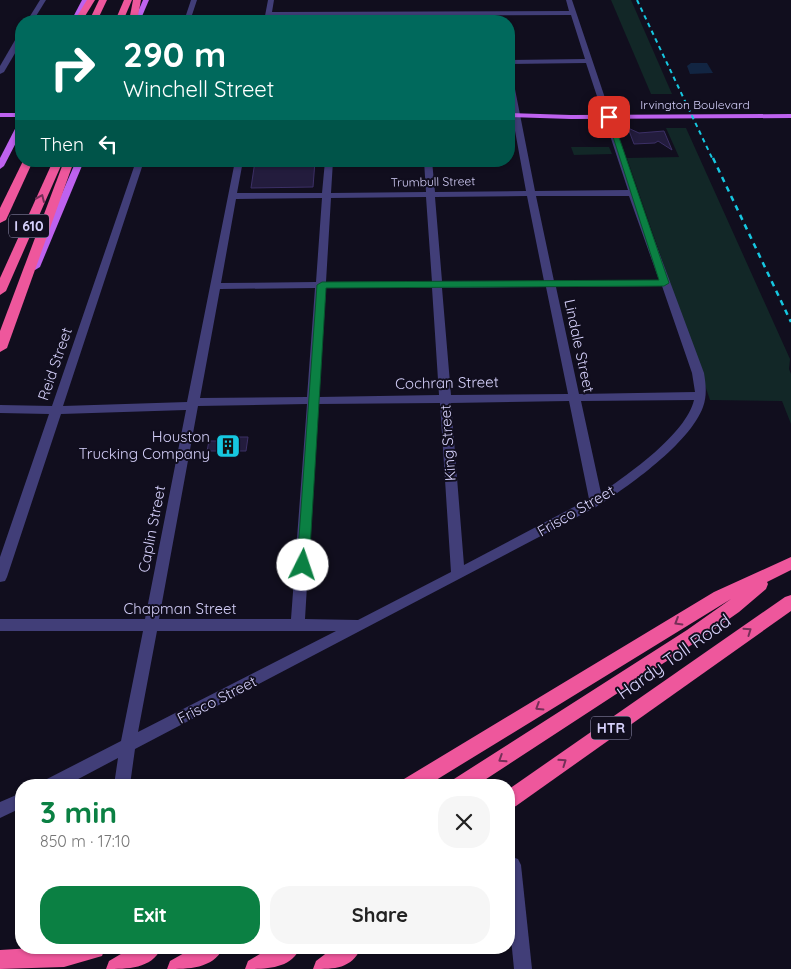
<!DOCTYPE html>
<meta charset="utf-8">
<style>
body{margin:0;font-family:Quicksand,sans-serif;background:#f6f6f6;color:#222;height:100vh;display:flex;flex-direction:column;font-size:19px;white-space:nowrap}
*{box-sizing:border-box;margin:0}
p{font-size:16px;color:#767676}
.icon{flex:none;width:28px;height:28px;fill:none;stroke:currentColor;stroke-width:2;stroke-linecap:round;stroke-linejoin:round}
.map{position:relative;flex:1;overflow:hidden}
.details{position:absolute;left:15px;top:779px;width:500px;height:175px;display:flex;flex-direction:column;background:#fff;border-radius:20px;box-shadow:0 1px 4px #0004}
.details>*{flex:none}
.banner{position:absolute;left:15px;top:15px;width:500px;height:152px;border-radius:20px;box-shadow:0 1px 4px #0004;background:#00695c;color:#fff;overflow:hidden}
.pin{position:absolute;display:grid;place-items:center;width:42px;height:42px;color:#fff;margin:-21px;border-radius:10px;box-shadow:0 2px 8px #0006}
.me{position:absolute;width:55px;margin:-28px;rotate:4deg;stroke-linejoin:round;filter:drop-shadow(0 0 4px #0008)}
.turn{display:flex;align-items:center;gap:18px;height:105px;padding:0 25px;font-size:22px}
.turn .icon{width:65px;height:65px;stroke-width:2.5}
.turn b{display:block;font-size:35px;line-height:42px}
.then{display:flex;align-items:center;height:48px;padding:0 25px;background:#0003;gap:10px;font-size:19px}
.round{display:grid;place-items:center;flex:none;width:52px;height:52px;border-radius:20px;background:#f6f6f6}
.head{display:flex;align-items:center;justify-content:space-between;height:85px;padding:0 25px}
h1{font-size:30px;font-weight:700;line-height:38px;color:#0b8043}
.primary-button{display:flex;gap:10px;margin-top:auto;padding:10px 25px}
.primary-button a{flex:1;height:58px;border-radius:20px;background:#0b8043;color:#fff;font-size:20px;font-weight:700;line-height:58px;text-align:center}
.primary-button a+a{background:#f6f6f6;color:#222}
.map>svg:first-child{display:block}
</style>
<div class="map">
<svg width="791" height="969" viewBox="0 0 791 969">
<rect width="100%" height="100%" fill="#110e1e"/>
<!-- green -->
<g fill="#122727">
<polygon points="611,0 631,0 672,94 651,94"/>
<polygon points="666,128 686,128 790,359 789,369 791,374 791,424 782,401 710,400 627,158 679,157"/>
<polygon points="571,147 609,147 612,154 574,155"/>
</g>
<!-- water -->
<polygon fill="#122542" points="691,63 707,63 713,73 690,74 687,66"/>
<!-- building -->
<g fill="#231c3d" stroke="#3c3066">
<polygon points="628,128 639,133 664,131 672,150 658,141 655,143 634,144"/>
<polygon points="255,161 315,161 313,187 251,188"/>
<polygon points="238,437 248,437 246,451 207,451 209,441 238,441"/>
</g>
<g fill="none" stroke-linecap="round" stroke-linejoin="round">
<!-- minor -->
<g fill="#413e78" fill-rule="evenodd">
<polygon points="40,0 46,0 33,21 27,21"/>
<polygon points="191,0 197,0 190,21 184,21"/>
<path d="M268,0H274L272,12L569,11L566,0H572L637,193L704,373C706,385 707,396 703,407C690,443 628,487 596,507L135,749L130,785H114L118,758L67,785H43L45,780L121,741L143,631H0V619H145L186,410L61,414L7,577L5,581L0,582V557L49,414L0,413V405L52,406L136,161H144L63,406L187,402L235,161H243L237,193H322L325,161H333L331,193L426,192L424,161H432L435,192L526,191L509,98V77L513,79L535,191L628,190L586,63L509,64V60L585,59L571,15L271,16L270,21H264ZM527,196L544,281H442L435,197ZM536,196H629L659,280L554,281ZM426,197L432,282H326L331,198ZM322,198L316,282L221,283L236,199ZM662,286L692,373L695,392L579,394L556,287ZM546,287L568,394L451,395L442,288ZM315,288L307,397L200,398L220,289ZM326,288H432L439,395L319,397ZM694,400C686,434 629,474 601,493L581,401ZM569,401L589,499L464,565L451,403ZM440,403L451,572L358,620L305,619L318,404ZM307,404L291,619H159L198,406ZM157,631H336L138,732Z"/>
<polygon points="18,35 21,35 21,43 4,72 0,74 0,66"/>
<polygon points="21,793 21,808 0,818 0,802"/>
<polygon points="512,857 518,859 521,865 532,969 514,969 509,918 509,858"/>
</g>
<!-- major -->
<g fill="#be62ef" fill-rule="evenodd">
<polygon points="82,0 88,0 77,21 71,21"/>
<polygon points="143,0 149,0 140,21 134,21"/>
<rect x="0" y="113" width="21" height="4"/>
<polygon points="509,113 571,115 791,114 791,118 571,119 509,117"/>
<polygon points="18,123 21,123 21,133 4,166 0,169 0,158"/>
<polygon points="76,161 84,161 40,267 35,270 32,269 30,267"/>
</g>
<!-- highway -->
<g fill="#ee579c" fill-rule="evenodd">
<polygon points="87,0 95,0 82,21 74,21"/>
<polygon points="99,0 107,0 97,21 89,21"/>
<polygon points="124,0 132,0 123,21 115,21"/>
<polygon points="133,0 141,0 137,21 129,21"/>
<polygon points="23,161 33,161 6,220 0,223 0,208"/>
<polygon points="53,161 63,161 6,291 0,295 0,278"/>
<polygon points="64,161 74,161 7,348 0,352 0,331"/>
<polygon points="791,557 791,570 767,582 768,584 766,589 739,612 699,640 477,785 451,785 454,779 687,630 731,599 428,785 401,785 404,779 714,592"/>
<polygon points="791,595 791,611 516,806 509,809 509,789 785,597"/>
<polygon points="33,948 105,948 102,956 64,967 0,969 0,950"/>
<path d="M131,948H161C152,969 127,969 106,969L109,961Z"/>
<path d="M193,948H223C213,969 188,969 167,969L170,961Z"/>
<path d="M270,948H300C291,969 266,969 245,969L248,961Z"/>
<path d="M333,948H361C351,969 335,969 313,969L316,961Z"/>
</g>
<!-- rail-far1 -->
<polyline stroke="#16c7e0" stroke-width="2" stroke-dasharray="4.5 4" stroke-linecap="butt" points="637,0 713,160"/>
<!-- rail -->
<polyline stroke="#16c7e0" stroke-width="2.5" stroke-dasharray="5.5 5" stroke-linecap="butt" points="713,158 791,322"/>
</g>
<!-- one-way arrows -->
<defs><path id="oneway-chevron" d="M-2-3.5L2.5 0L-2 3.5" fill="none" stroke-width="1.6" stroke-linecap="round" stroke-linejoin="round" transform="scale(1.25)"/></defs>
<g stroke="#742f57">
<use href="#oneway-chevron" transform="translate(41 198) rotate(-66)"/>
<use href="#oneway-chevron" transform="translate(678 622) rotate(149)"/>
<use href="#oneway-chevron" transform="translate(748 631) rotate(-35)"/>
<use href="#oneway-chevron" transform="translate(539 707) rotate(148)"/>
<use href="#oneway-chevron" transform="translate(502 759) rotate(147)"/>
<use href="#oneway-chevron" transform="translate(563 762) rotate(-35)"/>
</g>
<!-- route -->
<polygon fill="#0b8043" stroke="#07532c" points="606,115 612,117 669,283 664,286 326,288 309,565 307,568 298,568 297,565 317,285 322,282 659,280"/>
<!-- icons -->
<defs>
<symbol id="building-square" viewBox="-11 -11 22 22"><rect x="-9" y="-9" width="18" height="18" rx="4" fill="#16c7e0" stroke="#110e1e"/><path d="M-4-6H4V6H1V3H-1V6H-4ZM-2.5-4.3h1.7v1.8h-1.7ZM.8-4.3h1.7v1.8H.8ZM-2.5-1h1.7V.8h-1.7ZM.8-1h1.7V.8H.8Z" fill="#111"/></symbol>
</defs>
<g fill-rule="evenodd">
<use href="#building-square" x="214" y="432" width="28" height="28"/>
</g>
<g text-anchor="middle" stroke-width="4" stroke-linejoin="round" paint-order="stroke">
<!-- far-street labels -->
<g font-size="12" fill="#d5d0fa" stroke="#110e1e">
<text x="695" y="109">Irvington Boulevard</text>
<text transform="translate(433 182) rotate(-1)" y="4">Trumbull Street</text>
</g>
<!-- shield labels -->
<g fill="#110e1e" stroke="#9a96b8" stroke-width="1">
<rect x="9" y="214.5" width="40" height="23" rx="4"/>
<rect x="591" y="716.5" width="40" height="23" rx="4"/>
</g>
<g font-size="14" font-weight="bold" fill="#d5d0fa">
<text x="29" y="231">I 610</text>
<text x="611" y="733">HTR</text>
</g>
<!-- street labels -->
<g font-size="15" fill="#d5d0fa" stroke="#110e1e">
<text transform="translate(579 346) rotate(78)" y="5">Lindale Street</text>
<text transform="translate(55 364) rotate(-71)" y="5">Reid Street</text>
<text transform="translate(447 383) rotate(-1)" y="5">Cochran Street</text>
<text transform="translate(448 443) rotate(-94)" y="5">King Street</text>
<text transform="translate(576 511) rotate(-30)" y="5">Frisco Street</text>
<text transform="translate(152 529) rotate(-79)" y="5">Caplin Street</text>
<text x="180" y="614">Chapman Street</text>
<text transform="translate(217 700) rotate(-27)" y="5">Frisco Street</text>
</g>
<!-- poi labels -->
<g font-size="15" fill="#d5d0fa" stroke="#110e1e" text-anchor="end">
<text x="210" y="442">Houston<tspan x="210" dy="17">Trucking Company</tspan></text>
</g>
<!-- near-street labels -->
<g font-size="18" fill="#d5d0fa" stroke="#110e1e">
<text transform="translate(674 657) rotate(-35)" y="6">Hardy Toll Road</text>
</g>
</g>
</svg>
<div class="pin" style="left:609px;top:117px;background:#d93025"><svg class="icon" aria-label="arrive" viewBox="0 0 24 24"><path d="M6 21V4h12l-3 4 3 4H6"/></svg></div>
<svg class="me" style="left:303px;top:565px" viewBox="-20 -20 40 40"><circle r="19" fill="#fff"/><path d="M0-13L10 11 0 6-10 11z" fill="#0b8043"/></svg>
<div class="banner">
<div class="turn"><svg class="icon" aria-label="right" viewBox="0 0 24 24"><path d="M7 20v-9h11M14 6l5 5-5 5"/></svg><div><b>290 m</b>Winchell Street</div></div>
<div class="then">Then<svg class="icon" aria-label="left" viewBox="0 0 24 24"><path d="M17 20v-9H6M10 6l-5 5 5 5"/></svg></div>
</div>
<section class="details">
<div class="head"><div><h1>3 min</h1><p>850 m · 17:10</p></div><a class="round"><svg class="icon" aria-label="close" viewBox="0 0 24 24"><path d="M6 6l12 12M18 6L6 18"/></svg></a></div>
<div class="primary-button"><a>Exit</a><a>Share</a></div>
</section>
</div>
